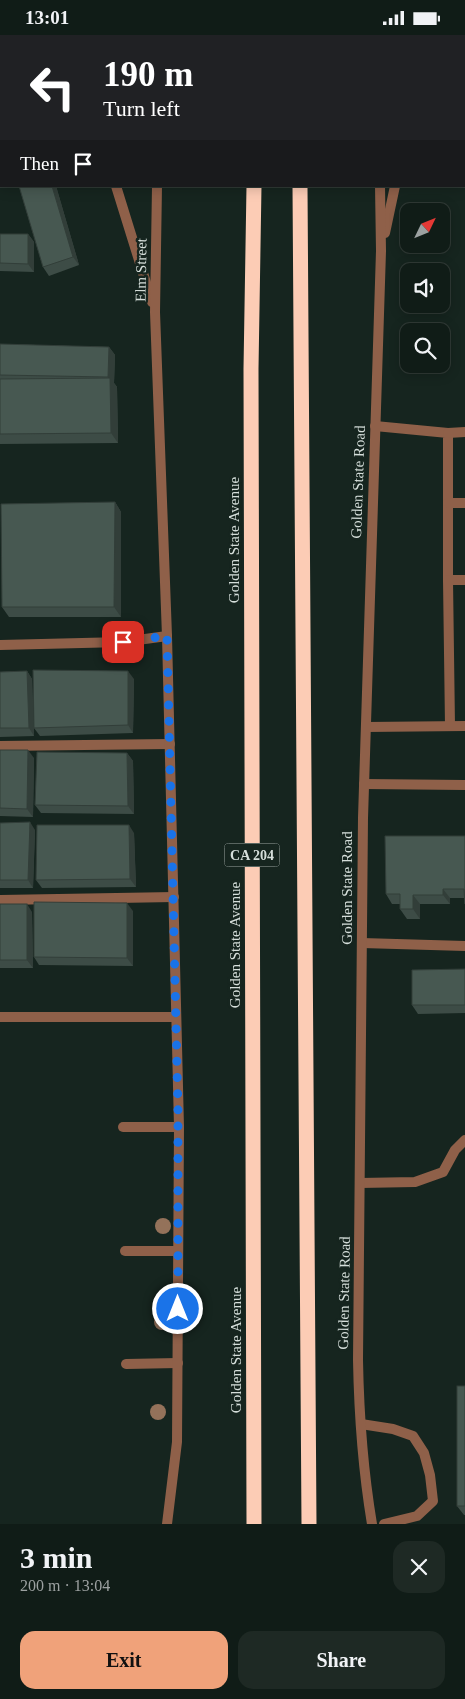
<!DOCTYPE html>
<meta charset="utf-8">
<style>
body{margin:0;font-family:"Times New Roman",serif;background:#1e2924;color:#f1f3f6;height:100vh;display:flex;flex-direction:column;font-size:19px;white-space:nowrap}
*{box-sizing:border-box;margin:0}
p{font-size:16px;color:#9ca1a1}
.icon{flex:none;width:28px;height:28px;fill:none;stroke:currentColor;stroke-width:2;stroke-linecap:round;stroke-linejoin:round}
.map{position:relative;height:1489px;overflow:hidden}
.details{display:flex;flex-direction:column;background:#101c17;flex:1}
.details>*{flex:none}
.top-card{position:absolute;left:0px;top:0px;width:465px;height:152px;box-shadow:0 2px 12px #0003,0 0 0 1px #303a36;background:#202124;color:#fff;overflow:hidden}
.needle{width:32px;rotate:47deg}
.tools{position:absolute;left:400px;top:168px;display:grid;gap:10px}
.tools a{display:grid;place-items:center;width:50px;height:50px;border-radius:10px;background:#101c17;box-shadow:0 2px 12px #0003,0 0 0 1px #303a36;font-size:25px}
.pin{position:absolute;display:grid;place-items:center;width:42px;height:42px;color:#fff;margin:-21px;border-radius:10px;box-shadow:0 2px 8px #0006}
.me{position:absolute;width:55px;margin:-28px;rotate:0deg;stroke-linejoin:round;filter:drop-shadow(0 0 4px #0008)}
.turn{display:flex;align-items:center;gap:18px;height:105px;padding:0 20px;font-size:22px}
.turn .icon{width:65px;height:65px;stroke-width:2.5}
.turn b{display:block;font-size:35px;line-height:42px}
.then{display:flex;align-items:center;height:48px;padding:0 20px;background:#0003;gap:10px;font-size:19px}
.round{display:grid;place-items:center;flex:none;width:52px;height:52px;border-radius:15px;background:#1e2924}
.overview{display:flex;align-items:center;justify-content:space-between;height:85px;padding:0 20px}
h1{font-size:30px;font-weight:600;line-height:38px}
.button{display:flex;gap:10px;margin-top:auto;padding:10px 20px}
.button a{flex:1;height:58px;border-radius:15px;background:#f0a27a;color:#111;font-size:20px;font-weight:600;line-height:58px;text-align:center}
.button a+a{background:#1e2924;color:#f1f3f6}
.status{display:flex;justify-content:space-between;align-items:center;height:35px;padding:0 25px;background:#101c17;direction:ltr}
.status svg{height:14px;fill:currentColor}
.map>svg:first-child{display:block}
</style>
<div class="status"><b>13:01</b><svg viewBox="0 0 49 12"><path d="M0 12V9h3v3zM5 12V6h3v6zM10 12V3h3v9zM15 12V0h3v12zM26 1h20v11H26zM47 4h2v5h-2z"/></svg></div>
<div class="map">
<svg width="465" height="1489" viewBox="0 0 465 1489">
<rect width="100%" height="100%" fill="#16251f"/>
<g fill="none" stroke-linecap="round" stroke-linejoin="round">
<!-- service -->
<g stroke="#8f6049" stroke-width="10">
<polyline points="464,27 465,27"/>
<polyline points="464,112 465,112"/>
<polyline points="375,391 448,398 448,545 465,545"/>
<polyline points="448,398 465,397"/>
<polyline points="448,468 465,468"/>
<polyline points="448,545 450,691"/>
<polyline points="0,610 123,607 167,601"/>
<polyline points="366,692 465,691"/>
<polyline points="0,711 170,709"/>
<polyline points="364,749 465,750"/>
<polyline points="0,865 174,862"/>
<polyline points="362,908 465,911"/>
<polyline points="0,982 176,982"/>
<polyline points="123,1092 179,1092"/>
<polyline points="360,1148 415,1147 443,1137 455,1115 465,1105"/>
<polyline points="125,1216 178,1216"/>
<polyline points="126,1329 178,1328"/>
<polyline points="361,1389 393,1394 413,1401 424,1418 430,1440 433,1466 417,1481 384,1489"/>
</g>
<!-- minor -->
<g stroke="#8f6049" stroke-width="10">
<polyline points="378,1 378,0"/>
<polyline points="430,1 431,0"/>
<polyline points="385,198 395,151"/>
<path d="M372,1489C363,1435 359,1380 358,1325L363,783L381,216L380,151"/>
</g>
<!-- tertiary -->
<g stroke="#8f6049" stroke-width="10">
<polyline points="69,0 70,1"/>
<polyline points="160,1 160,0"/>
<polyline points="116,151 152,267"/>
<polyline points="157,151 155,277 167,601 179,1092 177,1407 167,1489"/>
</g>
<!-- motorway -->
<g stroke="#fcccb5" stroke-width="15">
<polyline points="299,0 299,1"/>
<polyline points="257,1 257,0"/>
<polyline points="300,151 309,1489"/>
<polyline points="254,1489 251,334 254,151"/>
</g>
</g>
<!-- trees -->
<g fill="#94725a">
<circle cx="163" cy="1191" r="8"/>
<circle cx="162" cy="1287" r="8"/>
<circle cx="158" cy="1377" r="8"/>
</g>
<!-- wall -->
<g fill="#3d4c46">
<polygon points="0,136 1,138 1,150 0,151"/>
<polygon points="19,151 56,151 79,230 49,241 43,232"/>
<polygon points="0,199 28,199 34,207 34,237 0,236"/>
<polygon points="0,309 109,312 115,320 114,348 117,352 118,408 0,409"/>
<polygon points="115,467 121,477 121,582 9,582 2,572"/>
<polygon points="27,636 32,644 34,701 0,702 0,637"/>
<polygon points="134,644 133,698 40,701 34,693"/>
<polygon points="0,715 34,723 33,782 0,781"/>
<polygon points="127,718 133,726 134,779 41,778 35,770"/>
<polygon points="0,788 35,795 33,853 0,853"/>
<polygon points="134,798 136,852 42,853 36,845"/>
<polygon points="465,801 465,869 464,863 450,863 450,869 420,869 420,884 407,884 400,874 400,869 392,869 386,859"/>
<polygon points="0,869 32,877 33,933 0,933"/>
<polygon points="133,876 133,931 39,930 34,922"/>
<polygon points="465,934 465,978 418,979 412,970"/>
<polygon points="465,1351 465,1480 464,1480 457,1471"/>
</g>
<!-- shaded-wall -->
<g fill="#323e39">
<polygon points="52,151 56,151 79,230 73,222"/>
<polygon points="28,199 34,207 34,237 28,229"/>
<polygon points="109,312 115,320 114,348 117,352 118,408 111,398 108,342"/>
<polygon points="115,467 121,477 121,582 114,572"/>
<polygon points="27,636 32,644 34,701 29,693"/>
<polygon points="128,636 134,644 133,698 128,690"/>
<polygon points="28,715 34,723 33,782 27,774"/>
<polygon points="127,718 133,726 134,779 128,771"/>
<polygon points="30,787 35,795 33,853 28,845"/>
<polygon points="129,790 134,798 136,852 130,844"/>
<polygon points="443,854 450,863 450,869 443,860"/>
<polygon points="413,860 420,869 420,884 413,874"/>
<polygon points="127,868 133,876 133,931 127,923"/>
<polygon points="27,869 32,877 33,933 27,925"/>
</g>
<!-- building -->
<g fill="#475851" stroke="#323e39">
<polygon points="1,59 1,92 0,88 0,60"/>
<polygon points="19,151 52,151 73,222 43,232"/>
<polygon points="0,199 28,199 28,229 0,228"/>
<polygon points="0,309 109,312 108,342 0,340"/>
<polygon points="110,343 111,398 0,399 0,344"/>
<polygon points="115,467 114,572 2,572 1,469"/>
<polygon points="33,635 128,636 128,690 34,693"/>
<polygon points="27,636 29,693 0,693 0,637"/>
<polygon points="0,715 28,715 27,774 0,773"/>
<polygon points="37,717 127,718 128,771 35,770"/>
<polygon points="30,787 28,845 0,845 0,788"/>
<polygon points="37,790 129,790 130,844 36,845"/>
<polygon points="385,801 465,801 465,869 464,854 443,854 443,860 413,860 413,874 400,874 400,859 386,859"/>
<polygon points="34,867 127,868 127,923 34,922"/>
<rect x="0" y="869" width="27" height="56"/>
<polygon points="465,934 465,970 412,970 412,935"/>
<rect x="457" y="1351" width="8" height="120"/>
</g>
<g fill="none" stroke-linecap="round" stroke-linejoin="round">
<!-- route -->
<polyline stroke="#1a73e8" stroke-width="9" stroke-dasharray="0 16.2" points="123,607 167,601 178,1074 178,1274"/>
</g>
<g text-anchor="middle" stroke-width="5" stroke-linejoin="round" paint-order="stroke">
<!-- shield labels -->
<rect fill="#16251f" stroke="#9ca6a2" stroke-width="1" x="224.5" y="808.5" width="55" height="23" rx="4"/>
<g font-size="14" font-weight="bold" fill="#d5deda">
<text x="252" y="825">CA 204</text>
</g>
<!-- street labels -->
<g font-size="15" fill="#d5deda" stroke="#16251f">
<text transform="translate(141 235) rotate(-89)" y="5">Elm Street</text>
<text transform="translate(358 447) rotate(-88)" y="5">Golden State Road</text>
<text transform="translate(234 505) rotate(-90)" y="5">Golden State Avenue</text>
<text transform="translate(347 853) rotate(-90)" y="5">Golden State Road</text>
<text transform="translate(235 910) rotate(-90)" y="5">Golden State Avenue</text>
<text transform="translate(344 1258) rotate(-89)" y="5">Golden State Road</text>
<text transform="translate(236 1315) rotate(-90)" y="5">Golden State Avenue</text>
</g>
</g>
</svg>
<div class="tools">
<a><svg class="needle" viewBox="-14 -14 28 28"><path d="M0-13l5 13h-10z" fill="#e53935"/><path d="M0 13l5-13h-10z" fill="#9ca1a1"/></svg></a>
<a><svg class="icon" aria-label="sound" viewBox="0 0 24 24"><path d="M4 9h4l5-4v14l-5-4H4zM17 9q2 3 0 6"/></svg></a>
<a><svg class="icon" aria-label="search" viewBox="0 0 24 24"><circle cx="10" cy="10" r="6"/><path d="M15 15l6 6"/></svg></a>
</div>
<div class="pin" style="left:123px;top:607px;background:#d93025"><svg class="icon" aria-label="arrive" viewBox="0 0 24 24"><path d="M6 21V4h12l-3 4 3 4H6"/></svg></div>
<svg class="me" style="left:178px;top:1274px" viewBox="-20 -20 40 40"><circle r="17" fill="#1a73e8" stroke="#fff" stroke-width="3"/><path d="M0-11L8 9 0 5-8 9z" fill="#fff"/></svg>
<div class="top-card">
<div class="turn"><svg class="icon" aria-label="left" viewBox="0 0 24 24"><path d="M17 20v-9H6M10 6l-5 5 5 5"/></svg><div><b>190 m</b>Turn left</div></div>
<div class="then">Then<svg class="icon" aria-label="arrive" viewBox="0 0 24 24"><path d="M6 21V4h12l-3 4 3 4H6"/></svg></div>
</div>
</div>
<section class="details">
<div class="overview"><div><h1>3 min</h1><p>200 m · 13:04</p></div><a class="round"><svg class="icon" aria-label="close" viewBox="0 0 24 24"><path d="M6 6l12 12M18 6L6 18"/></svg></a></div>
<div class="button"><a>Exit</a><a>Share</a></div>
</section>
